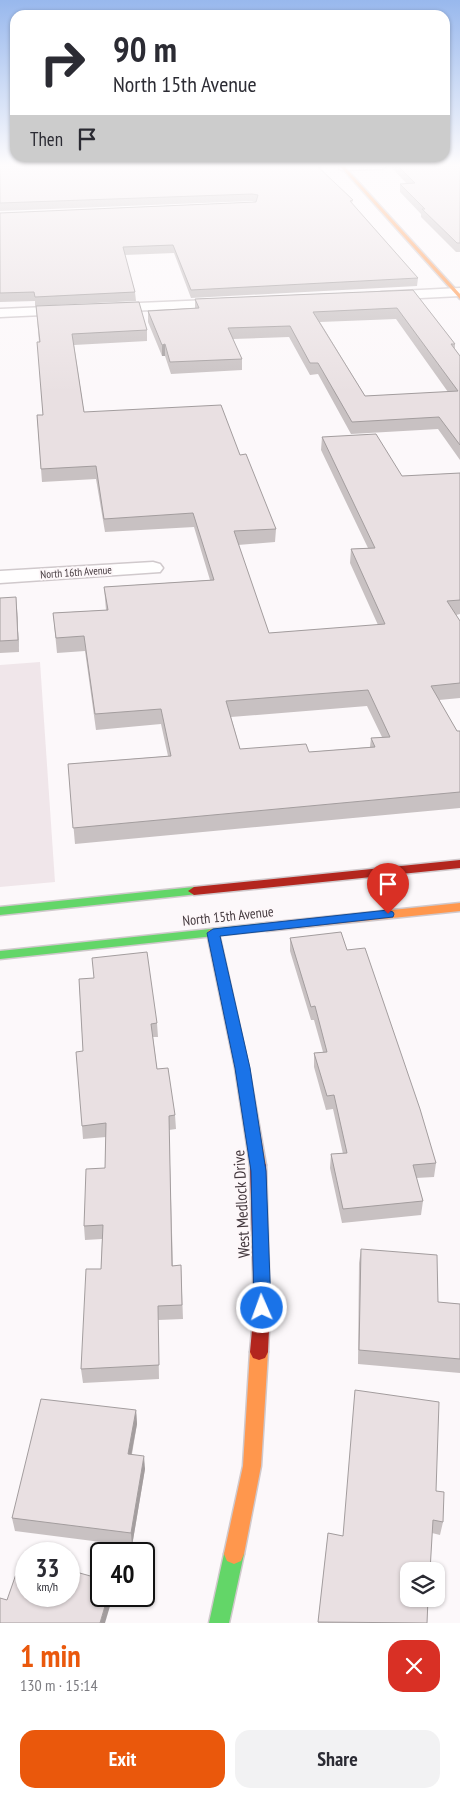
<!DOCTYPE html>
<meta charset="utf-8">
<style>
body{margin:0;font-family:"PT Sans Narrow",sans-serif;background:#f2f2f3;color:#2b2b33;height:100vh;display:flex;flex-direction:column;font-size:19px;white-space:nowrap}
*{box-sizing:border-box;margin:0}
p{font-size:16px;color:#7c7c81}
.icon{flex:none;width:28px;height:28px;fill:none;stroke:currentColor;stroke-width:2;stroke-linecap:round;stroke-linejoin:round}
.map{position:relative;height:1623px;overflow:hidden}
.drawer{display:flex;flex-direction:column;background:#fff;flex:1}
.drawer>*{flex:none}
.hud{position:absolute;left:10px;top:10px;width:440px;height:152px;border-radius:15px;box-shadow:0 1px 4px #0004;background:#fff;color:#2b2b33;overflow:hidden}
.fabs{position:absolute;left:400px;top:1562px;display:grid;gap:10px}
.fabs a{display:grid;place-items:center;width:45px;height:45px;border-radius:10px;background:#fff;box-shadow:0 1px 4px #0004;font-size:25px}
.speed{position:absolute;left:15px;top:1542px;display:flex;gap:10px;font-size:25px;font-weight:700;text-align:center}
.speed>*{display:grid;place-content:center;width:65px;height:65px;border-radius:50%;background:#fff;box-shadow:0 1px 4px #0004;line-height:1}
.speed small{font-size:12px;font-weight:400}
.speed .limit{border:2px solid #111;border-radius:8px;background:#fff;color:#111}
.pin{position:absolute;display:grid;place-items:center;width:42px;height:42px;color:#fff;margin:-51px -21px;border-radius:50% 50% 50% 0;rotate:-45deg;box-shadow:0 0 5px #0007}
.pin .icon{rotate:45deg}
.me{position:absolute;width:55px;margin:-28px;rotate:358deg;stroke-linejoin:round;filter:drop-shadow(0 0 4px #0008)}
.turn{display:flex;align-items:center;gap:18px;height:105px;padding:0 20px;font-size:22px}
.turn .icon{width:65px;height:65px;stroke-width:2.5}
.turn b{display:block;font-size:35px;line-height:42px}
.then{display:flex;align-items:center;height:48px;padding:0 20px;background:#0003;gap:10px;font-size:19px}
.round{display:grid;place-items:center;flex:none;width:52px;height:52px;border-radius:15px;background:#f2f2f3}
.head{display:flex;align-items:center;justify-content:space-between;height:85px;padding:0 20px}
h1{font-size:30px;font-weight:600;line-height:38px;color:#ea580c}
.action{display:flex;gap:10px;margin-top:auto;padding:10px 20px}
.action a{flex:1;height:58px;border-radius:15px;background:#ea580c;color:#fff;font-size:20px;font-weight:600;line-height:58px;text-align:center}
.action a+a{background:#f2f2f3;color:#2b2b33}
.map>svg:first-child{display:block}
</style>
<div class="map">
<svg width="460" height="1623" viewBox="0 0 460 1623">
<rect width="100%" height="100%" fill="#fcf8fa"/>
<!-- built -->
<polygon fill="#f0e6ea" points="40,662 55,882 0,887 0,665"/>
<g fill="none" stroke-linecap="round" stroke-linejoin="round">
<defs>
<g id="street">
<polygon points="339,166 387,166 382,169 343,170 339,169"/>
<polygon points="460,288 460,296 381,300 374,296 381,292"/>
<polygon points="232,299 239,303 237,306 0,317 0,309"/>
<polygon points="153,562 160,564 163,568 160,572 0,583 0,571"/>
</g>
<g id="fast">
<polygon points="194,887 198,888 200,891 198,894 0,915 0,907"/>
<polygon points="267,923 271,924 273,927 271,930 0,959 0,951"/>
<polygon points="234,1544 241,1547 244,1554 229,1623 209,1623 224,1554 227,1547"/>
</g>
<g id="slow">
<polygon points="340,166 344,166 460,294 460,299"/>
<polygon points="460,903 460,911 267,931 263,930 261,927 263,924 267,923"/>
<polygon points="213,929 217,930 219,933 249,1068 266,1165 263,1169 258,1171 253,1169 250,1165 235,1068 207,933 209,930"/>
<polygon points="259,1344 265,1346 268,1352 261,1466 244,1554 241,1561 234,1564 227,1561 224,1554 243,1466 250,1352 253,1346"/>
</g>
<g id="jam">
<polygon points="460,860 460,868 194,895 188,891 194,887"/>
<polygon points="258,1159 263,1161 266,1165 270,1308 268,1352 265,1358 259,1360 253,1358 250,1352 254,1308 250,1165 253,1161"/>
</g>
</defs>
<!-- street casing -->
<use href="#street" stroke="#d0c9cc" stroke-width="3"/>
<!-- fast casing -->
<use href="#fast" stroke="#d0c9cc" stroke-width="3"/>
<!-- slow casing -->
<use href="#slow" stroke="#d0c9cc" stroke-width="3"/>
<!-- jam casing -->
<use href="#jam" stroke="#d0c9cc" stroke-width="3"/>
<!-- street -->
<use href="#street" fill="#fffefe" fill-rule="evenodd"/>
<!-- fast -->
<use href="#fast" fill="#63d668" fill-rule="evenodd"/>
<!-- slow -->
<use href="#slow" fill="#ff974d" fill-rule="evenodd"/>
<!-- jam -->
<use href="#jam" fill="#b3261e" fill-rule="evenodd"/>
</g>
<!-- wall -->
<g fill="#c8c1c2" fill-rule="evenodd">
<polygon points="0,166 321,166 321,169 353,200 352,203 418,278 417,286 191,298 174,253 125,255 135,292 136,301 35,306 35,301 0,302 0,213 256,202 252,201 0,211"/>
<polygon points="390,166 460,166 460,252 456,252 421,217 421,214 400,192 400,184 407,184"/>
<path d="M413,290L455,344V349L460,356V460L438,429L351,434L318,374L310,375L289,337L233,339L242,359V370L171,374L165,356H162L148,322V311L195,308V299ZM396,319L448,392L365,396L320,322Z"/>
<path d="M36,306L147,330V341L74,345L84,412L240,455L276,529L275,542L238,545L269,633L378,625L350,563L351,549L368,548L321,450L322,437L402,476L460,473V614L456,615L460,621V698L439,700L457,731H460V808L75,844L68,764L168,756L161,724L96,730L85,651L57,653L53,613L106,610L104,587L210,580L194,527L105,532L96,479L42,482L37,415H43L39,342ZM367,706L382,737L371,738L370,747L309,752L240,749L231,717Z"/>
<polygon points="0,598 17,609 19,652 0,653"/>
<polygon points="290,938 347,950 436,1163 434,1177 416,1178 423,1201 421,1215 342,1223 330,1168 331,1154 343,1154 333,1109 326,1110 314,1067 314,1053 323,1052 314,1020 311,1020 290,951"/>
<polygon points="79,979 157,1023 158,1037 153,1037 157,1069 175,1115 176,1129 169,1130 173,1266 181,1265 183,1319 158,1320 159,1379 83,1383 81,1369 101,1269 102,1239 85,1240 84,1226 105,1168 106,1137 83,1139 82,1126 83,1051"/>
<polygon points="361,1249 438,1302 460,1304 460,1373 358,1364 359,1263"/>
<polygon points="136,1410 137,1424 132,1454 145,1469 132,1546 15,1531 12,1518"/>
<polygon points="436,1491 443,1522 440,1535 432,1533 427,1623 318,1623 328,1533 342,1536"/>
</g>
<!-- shaded-wall -->
<g fill="#a39d9e">
<polygon points="165,344 165,356 162,356 162,345"/>
<polygon points="16,597 17,609 19,652 18,640"/>
<polygon points="136,1410 137,1424 129,1467 128,1454"/>
<polygon points="144,1456 145,1469 132,1546 131,1533"/>
<polygon points="108,1596 113,1596 105,1623 100,1623"/>
</g>
<!-- building -->
<g fill="#e9e0e2" stroke="#a39d9e" fill-rule="evenodd">
<polygon points="0,166 317,166 353,200 350,201 418,278 191,290 173,245 123,247 135,292 35,297 34,292 0,293 0,213 256,202 258,195 252,194 0,203"/>
<polygon points="398,166 460,166 460,243 457,243 422,209 425,209 400,184 415,183"/>
<path d="M413,290L455,344H451L460,356V445L439,417L352,422L318,363H310L290,326L228,328L242,359L170,362L165,344L162,345L148,311L199,308L195,299ZM397,308L458,391L365,396L313,312Z"/>
<path d="M139,302L147,330L72,334L84,412L221,405L240,455L246,454L276,529L234,531L269,633L385,624L351,549L375,548L322,437L376,434L402,476L460,473V600L447,601L460,621V683L431,686L457,731H460V792L73,828L68,764L171,756L161,709L95,714L84,636L56,638L53,613L108,610L104,587L214,580L193,513L104,519L96,466L41,469L37,415H43L37,342H40L36,306ZM368,690L390,737L371,738L375,747L309,752L306,744L240,749L226,701Z"/>
<polygon points="16,597 18,640 0,641 0,598"/>
<polygon points="341,932 347,950 365,948 420,1109 436,1163 413,1165 423,1201 343,1209 331,1154 347,1153 334,1095 327,1096 314,1053 327,1052 315,1006 311,1007 290,938"/>
<polygon points="147,952 157,1023 151,1024 157,1069 168,1068 175,1115 169,1116 172,1266 181,1265 182,1305 158,1306 159,1365 81,1369 86,1269 101,1269 103,1225 84,1226 86,1169 105,1168 106,1123 82,1126 76,1052 83,1051 79,979 94,978 92,958"/>
<polygon points="361,1249 437,1255 438,1302 460,1304 460,1359 359,1350"/>
<polygon points="355,1390 439,1402 436,1491 444,1492 443,1522 433,1520 430,1571 409,1571 409,1599 428,1599 427,1623 318,1622 328,1533 343,1536"/>
<polygon points="41,1399 136,1410 128,1454 144,1456 131,1533 12,1518"/>
<polygon points="22,1557 26,1559 26,1596 69,1596 69,1570 101,1579 101,1596 108,1596 100,1623 0,1623 0,1598 7,1600"/>
</g>
<!-- sky -->
<linearGradient id="sky" x2="0" y2="1"><stop stop-color="#98b8ed"/><stop offset="0.42" stop-color="#fefcfd"/><stop offset="1" stop-color="#fefcfd" stop-opacity="0"/></linearGradient>
<rect width="460" height="393" fill="url(#sky)"/>
<!-- route -->
<polygon fill="#1a73e8" stroke="#114b97" points="388,910 393,912 394,914 393,917 220,936 250,1068 266,1171 271,1308 268,1314 262,1316 257,1314 254,1308 251,1171 235,1068 207,933 213,929"/>
<g text-anchor="middle" stroke-width="4" stroke-linejoin="round" paint-order="stroke">
<!-- far-street labels -->
<g font-size="11" fill="#44393e" stroke="#fdf7f9">
<text transform="translate(76 572) rotate(-4)" y="4">North 16th Avenue</text>
</g>
<!-- street labels -->
<g font-size="14" fill="#44393e" stroke="#fdf7f9">
<text transform="translate(228 916) rotate(-6)" y="5">North 15th Avenue</text>
</g>
<!-- near-street labels -->
<g font-size="16" fill="#44393e" stroke="#fdf7f9">
<text transform="translate(241 1204) rotate(-93)" y="6">West Medlock Drive</text>
</g>
</g>
</svg>
<div class="fabs">
<a><svg class="icon" aria-label="layers" viewBox="0 0 24 24"><path d="M12 4l9 5-9 5-9-5zM3 14l9 5 9-5"/></svg></a>
</div>
<div class="speed"><div>33<small>km/h</small></div><div class="limit">40</div></div>
<div class="pin" style="left:388px;top:914px;background:#d93025"><svg class="icon" aria-label="arrive" viewBox="0 0 24 24"><path d="M6 21V4h12l-3 4 3 4H6"/></svg></div>
<svg class="me" style="left:262px;top:1308px" viewBox="-20 -20 40 40"><circle r="17" fill="#1a73e8" stroke="#fff" stroke-width="3"/><path d="M0-11L8 9 0 5-8 9z" fill="#fff"/></svg>
<div class="hud">
<div class="turn"><svg class="icon" aria-label="right" viewBox="0 0 24 24"><path d="M7 20v-9h11M14 6l5 5-5 5"/></svg><div><b>90 m</b>North 15th Avenue</div></div>
<div class="then">Then<svg class="icon" aria-label="arrive" viewBox="0 0 24 24"><path d="M6 21V4h12l-3 4 3 4H6"/></svg></div>
</div>
</div>
<section class="drawer">
<div class="head"><div><h1>1 min</h1><p>130 m · 15:14</p></div><a class="round" style="background:#d93025;color:#fff"><svg class="icon" aria-label="close" viewBox="0 0 24 24"><path d="M6 6l12 12M18 6L6 18"/></svg></a></div>
<div class="action"><a>Exit</a><a>Share</a></div>
</section>
